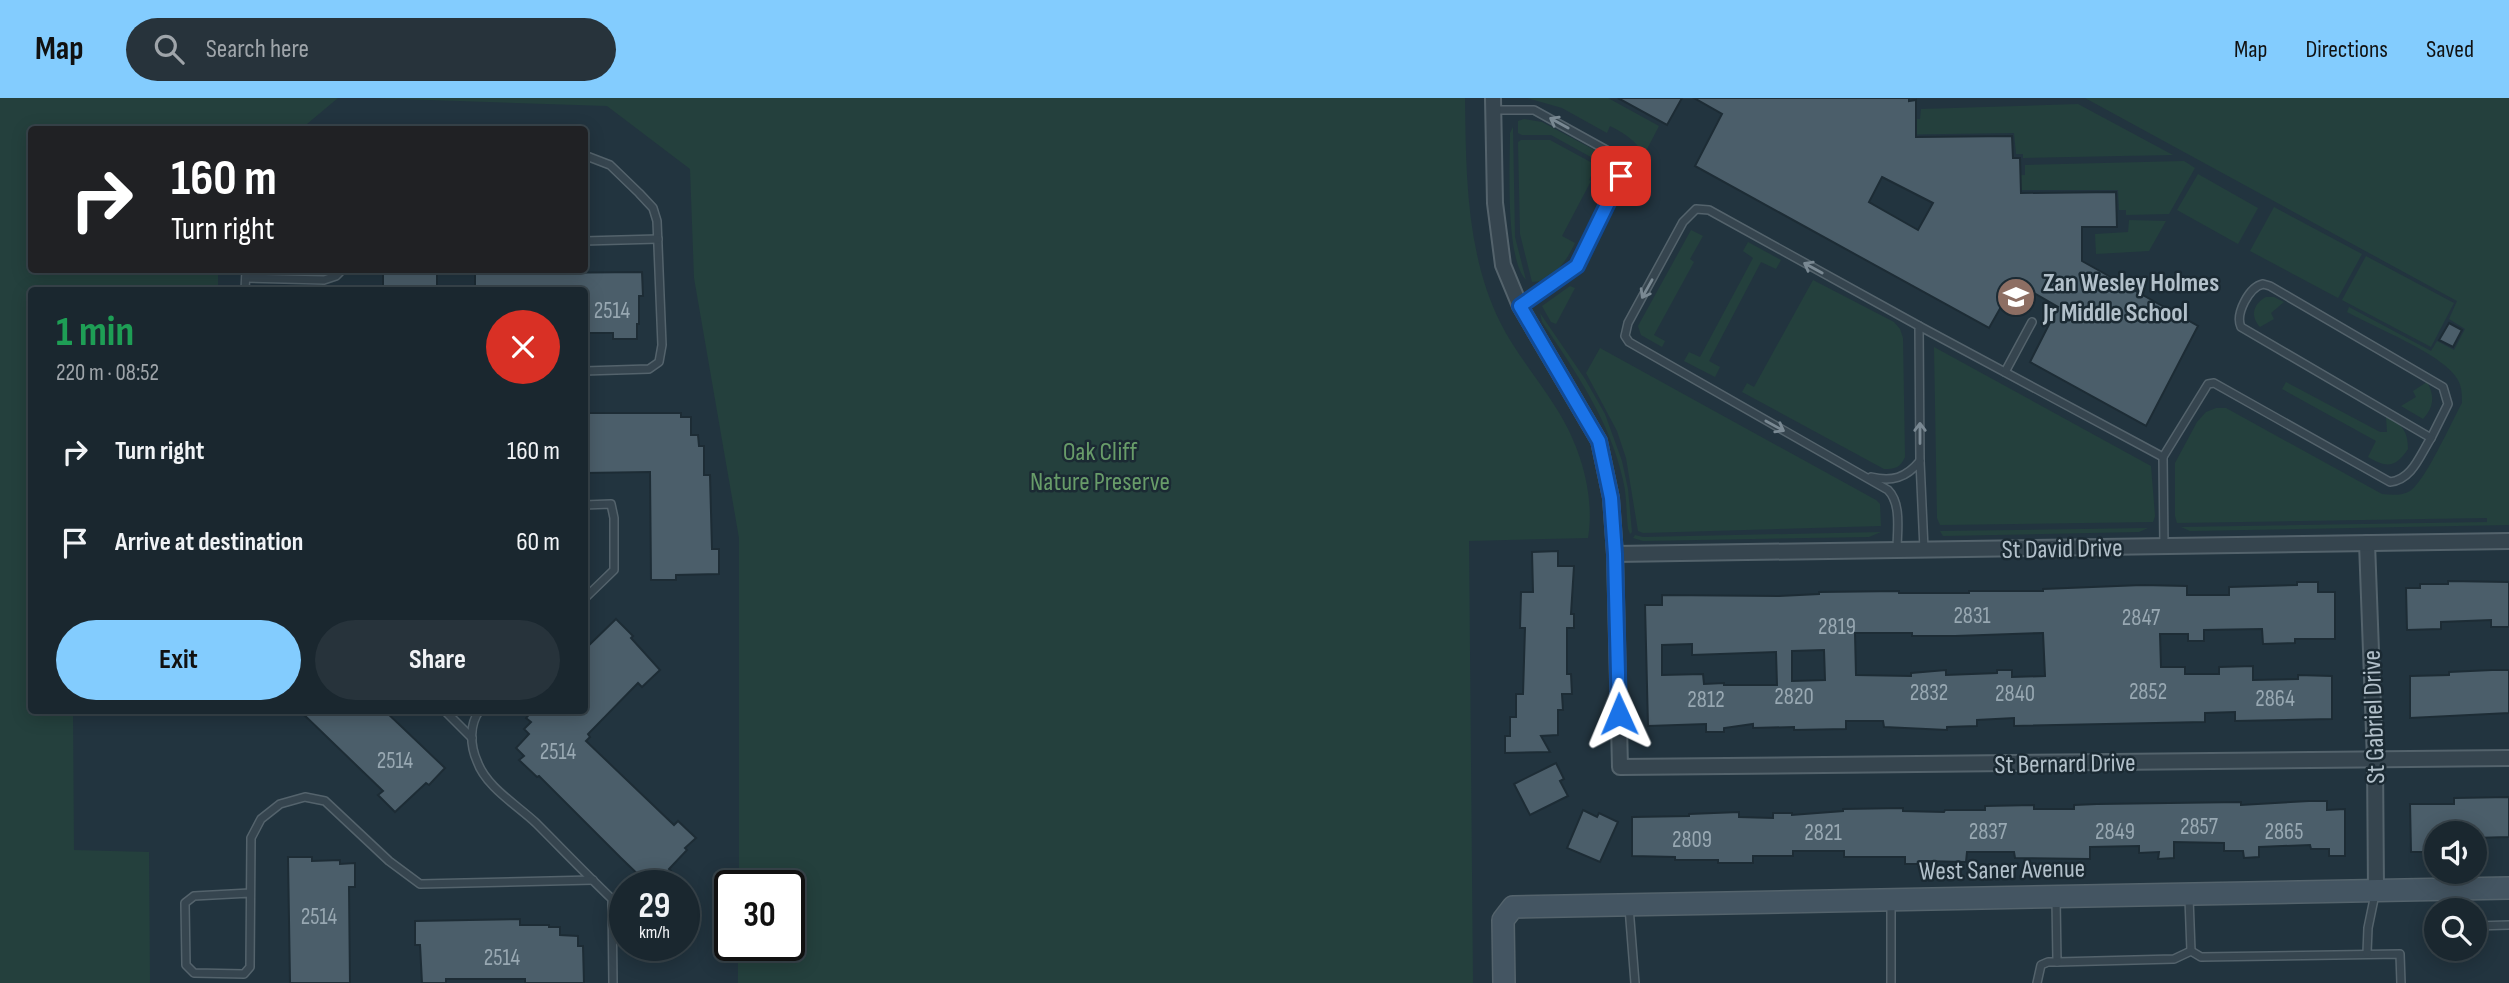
<!DOCTYPE html>
<meta charset="utf-8">
<style>
body{margin:0;font-family:"Sofia Sans Condensed",sans-serif;background:#27333b;color:#f1f3f6;height:100vh;display:flex;flex-direction:column;font-size:26px;white-space:nowrap}
*{box-sizing:border-box;margin:0}
p{font-size:23px;color:#9fa5aa}
.icon{flex:none;width:38px;height:38px;fill:none;stroke:currentColor;stroke-width:2;stroke-linecap:round;stroke-linejoin:round}
.map{position:relative;flex:1;overflow:hidden}
.sheet{position:absolute;left:28px;top:189px;width:560px;height:427px;display:flex;flex-direction:column;background:#1a272f;border-radius:7px;box-shadow:0 4px 18px #0003,0 0 0 2px #38444b}
.sheet>*{flex:none}
.banner{position:absolute;left:28px;top:28px;width:560px;height:147px;border-radius:7px;box-shadow:0 4px 18px #0003,0 0 0 2px #38444b;background:#202124;color:#fff;overflow:hidden}
.tools{position:absolute;left:2424px;top:723px;display:grid;gap:14px}
.tools a{display:grid;place-items:center;width:63px;height:63px;border-radius:50%;background:#1a272f;box-shadow:0 4px 18px #0003,0 0 0 2px #38444b;font-size:35px}
.speed{position:absolute;left:609px;top:772px;display:flex;gap:14px;font-size:35px;font-weight:700;text-align:center}
.speed>*{display:grid;place-content:center;width:91px;height:91px;border-radius:50%;background:#1a272f;box-shadow:0 4px 18px #0003,0 0 0 2px #38444b;line-height:1}
.speed small{font-size:18px;font-weight:400}
.speed .limit{border:4px solid #111;border-radius:10px;background:#fff;color:#111}
.pin{position:absolute;display:grid;place-items:center;width:60px;height:60px;color:#fff;margin:-30px;border-radius:14px;box-shadow:0 4px 10px #0006}
.me{position:absolute;width:77px;margin:-38px;rotate:359deg;stroke-linejoin:round;filter:drop-shadow(0 0 5px #0008)}
.turn{display:flex;align-items:center;gap:24px;height:147px;padding:0 28px;font-size:32px}
.turn .icon{width:91px;height:91px;stroke-width:2.5}
.turn b{display:block;font-size:49px;line-height:60px}
.round{display:grid;place-items:center;flex:none;width:74px;height:74px;border-radius:37px;background:#27333b}
.overview{display:flex;align-items:center;justify-content:space-between;height:119px;padding:0 28px}
h1{font-size:42px;font-weight:700;line-height:52px;color:#1e9e55}
.action{display:flex;gap:14px;margin-top:auto;padding:14px 28px}
.action a{flex:1;height:80px;border-radius:42px;background:#83ccfe;color:#111;font-size:28px;font-weight:700;line-height:80px;text-align:center}
.action a+a{background:#27333b;color:#f1f3f6}
ul{padding:0;list-style:none}
li{display:flex;align-items:center;gap:21px;height:91px;padding:0 28px}
li div{flex:1}
li b{display:block;font-size:26px}
li em{font-style:normal}
header{display:flex;align-items:center;gap:42px;box-sizing:border-box;height:98px;padding:0 35px;background:#83ccfe;color:#111}
header strong{font-size:33px}
nav{display:flex;gap:38px;margin-inline-start:auto;font-size:24px}
.search{width:490px;height:63px;background:#27333b;display:flex;align-items:center;gap:18px;box-sizing:border-box;padding:0 24px;border-radius:38px;color:#9fa5aa;font-size:26px}
.map>svg:first-child{display:block}
</style>
<header>
<strong>Map</strong>
<div class="search"><svg class="icon" aria-label="search" viewBox="0 0 24 24"><circle cx="10" cy="10" r="6"/><path d="M15 15l6 6"/></svg>Search here</div>
<nav><a>Map</a><a>Directions</a><a>Saved</a></nav>
</header>
<div class="map">
<svg width="2509" height="885" viewBox="0 0 2509 885">
<rect width="100%" height="100%" fill="#22343f"/>
<!-- green -->
<g fill="#24403d">
<polygon points="0,0 338,0 301,31 32,32 32,172 218,172 218,192 32,192 32,612 73,613 74,752 149,754 150,885 0,885"/>
<path d="M372,0H1465C1466,75 1466,155 1500,224C1516,256 1540,283 1558,313C1581,350 1595,398 1588,440L1469,443L1473,885H738V847H789V788L739,787V440L694,180L690,71L607,8Z"/>
<path d="M1527,0H1608L1659,28L1645,55C1639,51 1637,46 1632,42C1625,36 1618,32 1610,28L1607,35L1562,10Z"/>
<path d="M2085,0H2509V427L2190,433L2181,429L2487,424V420L2177,425L2175,418V365L2197,324L2206,314L2216,310H2226L2382,396C2391,397 2402,398 2410,393C2425,384 2452,323 2462,305C2462,296 2462,287 2456,279C2442,256 2372,228 2347,214L2349,209L2431,253L2437,243L2454,252L2465,231L2449,221L2457,203Z"/>
<polygon points="2078,6 2173,57 2023,60 2023,56 2016,56 2014,35 1878,37 1877,22 1920,21 1921,11"/>
<polygon points="1524,21 1542,24 1602,56 1598,63 1551,37 1522,37 1518,35 1518,23"/>
<path d="M1513,29L1515,139L1526,182C1505,160 1510,68 1510,35Z"/>
<path d="M1521,42H1550L1596,67L1589,82L1591,83L1562,138L1575,145C1567,162 1553,184 1532,184L1520,136L1518,44Z"/>
<polygon points="2184,63 2195,70 2169,116 2126,117 2126,112 2119,112 2118,92 1981,92 1980,78 2025,77 2025,67"/>
<polygon points="2198,76 2258,110 2238,146 2177,112"/>
<polygon points="2274,109 2362,156 2338,200 2250,153"/>
<polygon points="2129,122 2166,123 2149,153 2096,156 2095,136 2128,134"/>
<polygon points="1691,132 1703,138 1690,161 1694,164 1654,237 1665,243 1662,249 1641,237 1638,228"/>
<polygon points="1748,144 1781,162 1776,171 1761,164 1709,263 1720,269 1715,279 1684,263 1689,254 1700,259 1753,160 1743,153"/>
<polygon points="2366,158 2454,205 2431,249 2342,202"/>
<path d="M1813,182L1894,224L1900,231L1903,240L1905,359C1900,370 1895,371 1884,371L1742,294L1747,285L1754,289Z"/>
<polygon points="1570,188 1575,190 1556,226 1551,224 1542,208"/>
<path d="M2266,199H2274L2284,204L2271,215L2274,221L2260,229C2250,218 2253,206 2266,199Z"/>
<path d="M1540,215L1585,281L1605,316L1622,363L1628,391L1632,434L1630,436L1628,431C1626,415 1627,398 1623,382C1610,323 1576,274 1542,224Z"/>
<polygon points="1934,249 2151,368 2155,418 2153,424 1940,427 1937,420"/>
<polygon points="1600,250 1876,402 1880,406 1881,428 1643,435 1638,433 1626,360 1617,333 1586,275"/>
<path d="M2286,284L2380,334H2387L2386,319C2402,326 2408,333 2408,351C2395,370 2387,370 2368,359L2376,343L2282,291Z"/>
<path d="M2427,284C2435,298 2434,309 2423,321L2401,308L2416,299L2413,293Z"/>
<polygon points="2148,430 2139,434 1943,438 1940,433"/>
<polygon points="1881,434 1869,439 1643,443 1633,440 1635,437 1643,439"/>
</g>
<!-- building -->
<g fill="#4b5e6a" stroke="#1d2c35" stroke-width="2" fill-rule="evenodd">
<polygon points="1618,0 1682,0 1667,27"/>
<path d="M1694,0H1909V3L1916,2V39L2012,38L2013,60H2020L2021,95L2116,94L2117,129H2082V163L2198,228L2146,328L2030,264L2058,209L2015,184L1989,230L1695,68L1722,16ZM1882,79L1933,105L1918,132L1869,104Z"/>
<polygon points="383,172 437,172 437,189 434,189 434,192 389,192 389,189 383,189"/>
<polygon points="475,172 534,172 534,175 642,174 643,198 639,198 639,226 637,226 637,241 613,241 613,235 584,235 584,192 475,192"/>
<polygon points="2449,225 2462,232 2453,249 2439,242"/>
<polygon points="584,315 681,315 681,319 691,319 691,337 698,337 699,348 704,348 704,377 710,377 712,451 719,451 719,476 676,477 676,482 651,482 650,374 584,375"/>
<polygon points="1558,453 1558,468 1574,468 1571,516 1574,516 1574,530 1567,530 1567,576 1571,576 1572,596 1562,596 1563,612 1558,612 1558,637 1541,638 1550,654 1505,655 1505,638 1510,638 1510,619 1516,619 1516,596 1523,596 1525,530 1520,530 1521,494 1533,494 1532,454"/>
<polygon points="2448,483 2509,484 2509,529 2491,529 2491,522 2441,524 2441,531 2407,532 2406,490 2420,490 2420,486 2448,486"/>
<path d="M2297,484H2318V494H2335V541H2295V545L2263,546L2262,531L2204,532V543H2188V536H2160L2161,569H2185V576H2219V569L2253,568V582L2298,581V577L2332,578V621L2235,623V614L2205,615V624L2014,628V620L1977,622V628L1947,629V632L1884,629L1883,623H1846V631L1794,632V629L1753,630V626L1724,630V634H1706V626L1648,628L1645,507H1662V497L1779,498L1819,496V494L1899,493V495H1969V493H2043V491L2142,487L2187,488V497H2229V489L2297,487ZM1855,535H1912V538H1955L2043,535L2045,578L2012,579V572H1997V575L1946,577V572L1911,575V578L1856,577ZM1692,546V557L1776,554L1777,587H1724V585L1704,586L1703,576L1662,577V547ZM1824,552L1825,582L1792,583V553Z"/>
<polygon points="616,521 633,538 631,540 660,572 642,589 638,585 588,636 590,639 586,643 674,727 678,723 696,740 685,750 687,752 669,771 672,774 659,788 650,788 621,760 539,678 537,679 519,662 524,658 516,650 529,636 524,631 531,624 526,620 533,612 584,612 584,552"/>
<polygon points="2492,572 2509,572 2509,615 2410,620 2410,578 2449,577 2449,574"/>
<polygon points="299,612 384,612 445,670 429,687 426,685 395,714 378,697 383,693"/>
<polygon points="1556,665 1564,681 1560,683 1568,698 1530,717 1514,686"/>
<polygon points="2509,699 2509,739 2474,740 2474,735 2436,735 2436,754 2411,754 2410,706 2454,706 2454,700"/>
<polygon points="2309,703 2327,703 2327,712 2345,711 2345,758 2329,758 2329,751 2311,751 2310,747 2259,749 2259,759 2244,760 2243,753 2224,753 2224,745 2174,744 2174,760 2158,761 2159,754 2139,755 2139,748 2090,749 2090,761 2015,760 2014,754 1967,754 1966,764 1921,763 1921,766 1905,766 1905,759 1844,759 1844,753 1793,753 1793,758 1753,758 1753,765 1718,765 1718,762 1675,762 1675,759 1632,758 1632,719 1689,718 1689,716 1739,714 1739,719 1773,720 1773,715 1792,715 1792,717 1843,713 1843,711 1903,710 1903,713 1944,714 1945,712 1985,712 1985,708 2034,707 2034,711 2074,711 2074,707 2097,706 2241,704 2241,707"/>
<polygon points="1583,712 1597,719 1599,715 1618,724 1600,764 1567,750"/>
<polygon points="288,759 312,759 312,763 340,762 340,766 355,765 355,789 349,789 350,885 290,885"/>
<polygon points="520,821 520,827 549,827 549,829 560,829 560,837 578,838 578,848 583,848 584,885 525,885 525,881 446,881 446,885 422,885 420,847 415,847 415,823"/>
</g>
<g fill="none" stroke-linecap="round" stroke-linejoin="round">
<defs>
<g id="lane">
<polyline points="1493,12 1534,12 1628,64 1577,168 1521,208"/>
<polyline points="584,57 610,67 639,95 653,110 657,123 662,247 659,264 649,271 584,273"/>
<polyline points="584,143 658,141"/>
<polyline points="246,180 324,182 336,178 342,172"/>
<path d="M2263,186L2270,188L2443,289L2448,306L2431,340L2241,229C2235,216 2249,189 2263,186Z"/>
<polyline points="245,192 246,172"/>
<polyline points="1919,228 2163,359"/>
<polyline points="2005,274 2032,224"/>
<path d="M1871,379C1892,384 1906,380 1920,363"/>
<polyline points="584,407 611,406 614,420 614,472 584,501"/>
<path d="M2164,448L2163,359L2208,286L2214,285L2390,384C2412,382 2420,357 2431,340"/>
<path d="M1897,452C1897,434 1902,406 1888,392L1629,244L1625,238L1628,225L1683,124L1696,111L1709,112L1919,228L1920,363L1924,451"/>
<polyline points="444,612 472,640"/>
<path d="M480,612C469,626 470,647 477,663C486,689 517,707 536,725C561,750 586,776 612,801L613,885"/>
<polyline points="250,795 194,798 185,805 186,867 194,875 244,876 250,869 251,740 261,721 280,706 305,699 325,703 389,763 420,786 593,782"/>
<polyline points="2465,795 2465,812"/>
<polyline points="2189,800 2191,853"/>
<polyline points="2056,802 2057,864 2174,861 2191,853 2201,859 2400,856 2401,885"/>
<polyline points="1629,809 1635,885"/>
<polyline points="2474,828 2509,827"/>
<polyline points="2367,855 2368,830 2375,796"/>
<polyline points="1891,885 1891,805"/>
<polyline points="2037,885 2041,867 2048,864 2057,864"/>
</g>
<g id="street">
<polyline points="1493,0 1495,105 1503,167 1520,208 1599,343 1611,400 1615,456 1620,669 2509,660"/>
<polyline points="2367,445 2375,662 2376,792"/>
<polyline points="1615,456 2509,443"/>
</g>
<polyline id="secondary" points="1504,885 1503,822 1513,809 2509,790"/>
</defs>
<!-- lane casing -->
<use href="#lane" stroke="#54636c" stroke-width="10"/>
<!-- street casing -->
<use href="#street" stroke="#54636c" stroke-width="18"/>
<!-- secondary casing -->
<use href="#secondary" stroke="#54636c" stroke-width="24"/>
<!-- lane -->
<use href="#lane" stroke="#36454f" stroke-width="7"/>
<!-- street -->
<use href="#street" stroke="#36454f" stroke-width="14"/>
<!-- secondary -->
<use href="#secondary" stroke="#445562" stroke-width="21"/>
</g>
<!-- one-way arrows -->
<defs><path id="oneway-shaft" d="M-6 0H5M1.5-3L5.5 0L1.5 3" fill="none" stroke-width="1.6" stroke-linecap="round" stroke-linejoin="round" transform="scale(1.75)"/></defs>
<g stroke="#7a8993">
<use href="#oneway-shaft" transform="translate(1559 25) rotate(-151)"/>
<use href="#oneway-shaft" transform="translate(1813 170) rotate(-151)"/>
<use href="#oneway-shaft" transform="translate(1647 191) rotate(119)"/>
<use href="#oneway-shaft" transform="translate(1775 328) rotate(29)"/>
<use href="#oneway-shaft" transform="translate(1920 335) rotate(-90)"/>
</g>
<g fill="none" stroke-linecap="round" stroke-linejoin="round">
<defs>
<polyline id="route" points="1619,616 1615,456 1611,400 1599,343 1520,208 1577,168 1621,78"/>
</defs>
<!-- route casing -->
<use href="#route" stroke="#114b97" stroke-width="18"/>
<!-- route -->
<use href="#route" stroke="#1a73e8" stroke-width="12"/>
</g>
<!-- icons -->
<defs>
<symbol id="school-disc" viewBox="-11 -11 22 22"><circle r="9.5" fill="#8d6e63" stroke="#1b2a33"/><path d="M0-5L7-2L0 1L-7-2ZM-4 1L0 2.5L4 1V4Q0 6-4 4Z" fill="#fff"/></symbol>
</defs>
<g fill-rule="evenodd">
<use href="#school-disc" x="1994" y="177" width="44" height="44"/>
</g>
<g text-anchor="middle" stroke-width="5" stroke-linejoin="round" paint-order="stroke">
<!-- number labels -->
<g font-size="23" fill="#98a8b2">
<text x="612" y="220">2514</text>
<text x="1972" y="525">2831</text>
<text x="2141" y="527">2847</text>
<text x="1837" y="536">2819</text>
<text x="2148" y="601">2852</text>
<text x="1929" y="602">2832</text>
<text x="2015" y="603">2840</text>
<text x="1794" y="606">2820</text>
<text x="2275" y="608">2864</text>
<text x="1706" y="609">2812</text>
<text x="558" y="661">2514</text>
<text x="395" y="670">2514</text>
<text x="2199" y="736">2857</text>
<text x="1988" y="741">2837</text>
<text x="2115" y="741">2849</text>
<text x="2284" y="741">2865</text>
<text x="1823" y="742">2821</text>
<text x="1692" y="749">2809</text>
<text x="319" y="826">2514</text>
<text x="502" y="867">2514</text>
</g>
<!-- poi labels -->
<g font-size="26" font-weight="bold" fill="#b2c0ca" stroke="#1b2a33" text-anchor="start">
<text x="2043" y="193">Zan Wesley Holmes<tspan x="2043" dy="30">Jr Middle School</tspan></text>
</g>
<!-- park labels -->
<g font-size="26" fill="#689c69" stroke="#1b2a33">
<text x="1100" y="362">Oak Cliff<tspan x="1100" dy="30">Nature Preserve</tspan></text>
</g>
<!-- street labels -->
<g font-size="26" fill="#b2c0ca" stroke="#1b2a33">
<text transform="translate(2062 450) rotate(-1)" y="9">St David Drive</text>
<text transform="translate(2373 619) rotate(-92)" y="9">St Gabriel Drive</text>
<text transform="translate(2065 665) rotate(-1)" y="9">St Bernard Drive</text>
<text transform="translate(2002 771) rotate(-1)" y="9">West Saner Avenue</text>
</g>
</g>
</svg>
<div class="tools">
<a><svg class="icon" aria-label="sound" viewBox="0 0 24 24"><path d="M4 9h4l5-4v14l-5-4H4zM17 9q2 3 0 6"/></svg></a>
<a><svg class="icon" aria-label="search" viewBox="0 0 24 24"><circle cx="10" cy="10" r="6"/><path d="M15 15l6 6"/></svg></a>
</div>
<div class="speed"><div>29<small>km/h</small></div><div class="limit">30</div></div>
<div class="pin" style="left:1621px;top:78px;background:#d93025"><svg class="icon" aria-label="arrive" viewBox="0 0 24 24"><path d="M6 21V4h12l-3 4 3 4H6"/></svg></div>
<svg class="me" style="left:1619px;top:616px" viewBox="-20 -20 40 40"><path d="M0-17L14 15 0 8-14 15z" fill="#1a73e8" stroke="#fff" stroke-width="4"/></svg>
<div class="banner">
<div class="turn"><svg class="icon" aria-label="right" viewBox="0 0 24 24"><path d="M7 20v-9h11M14 6l5 5-5 5"/></svg><div><b>160 m</b>Turn right</div></div>
</div>
<section class="sheet">
<div class="overview"><div><h1>1 min</h1><p>220 m · 08:52</p></div><a class="round" style="background:#d93025;color:#fff"><svg class="icon" aria-label="close" viewBox="0 0 24 24"><path d="M6 6l12 12M18 6L6 18"/></svg></a></div>
<ul>
<li><svg class="icon" aria-label="right" viewBox="0 0 24 24"><path d="M7 20v-9h11M14 6l5 5-5 5"/></svg><div><b>Turn right</b></div><em>160 m</em></li>
<li><svg class="icon" aria-label="arrive" viewBox="0 0 24 24"><path d="M6 21V4h12l-3 4 3 4H6"/></svg><div><b>Arrive at destination</b></div><em>60 m</em></li>
</ul>
<div class="action"><a>Exit</a><a>Share</a></div>
</section>
</div>
